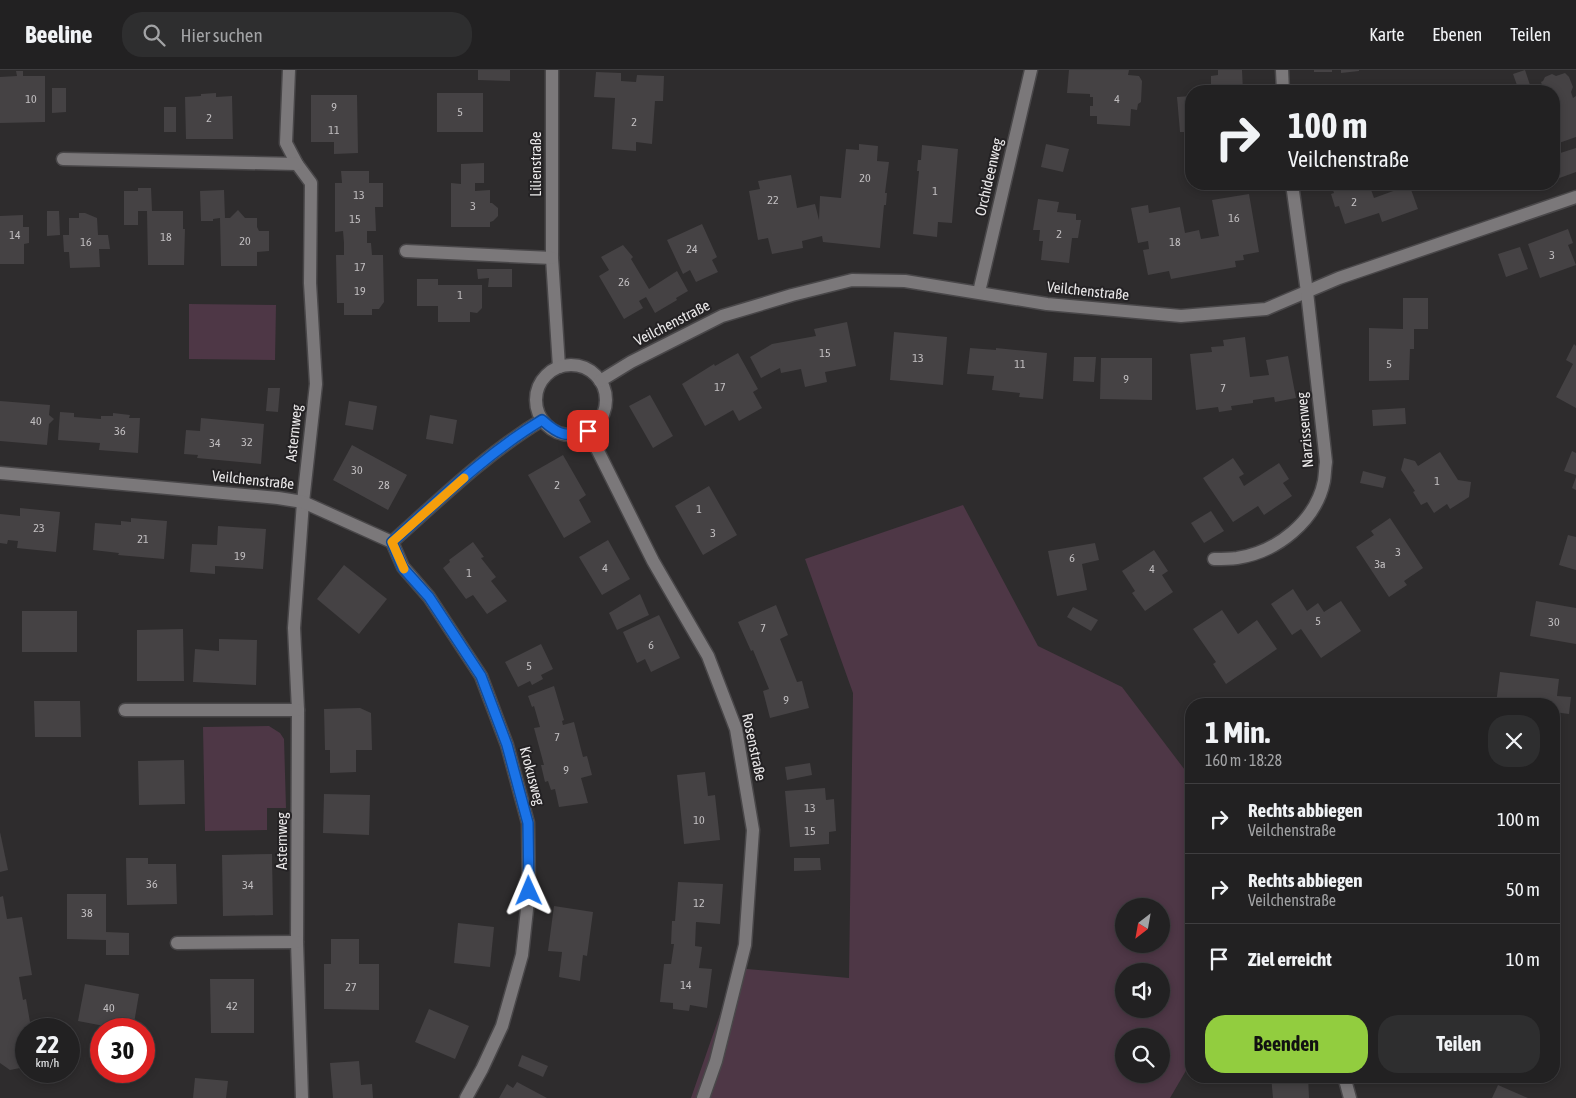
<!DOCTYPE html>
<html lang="de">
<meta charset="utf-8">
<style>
body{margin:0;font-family:"Asap Condensed",sans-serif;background:#2e2e2f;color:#f1f3f6;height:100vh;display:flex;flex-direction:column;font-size:19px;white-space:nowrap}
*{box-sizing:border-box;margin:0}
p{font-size:16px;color:#a2a3a5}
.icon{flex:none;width:28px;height:28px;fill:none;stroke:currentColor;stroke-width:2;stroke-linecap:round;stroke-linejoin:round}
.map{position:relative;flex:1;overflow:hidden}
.side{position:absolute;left:1185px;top:628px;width:375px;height:385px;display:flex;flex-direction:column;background:#222122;border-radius:20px;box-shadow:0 2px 8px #0003,0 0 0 1px #3f3e40}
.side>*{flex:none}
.top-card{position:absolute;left:1185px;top:15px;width:375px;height:105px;border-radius:20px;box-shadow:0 2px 8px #0003,0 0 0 1px #3f3e40;background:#222122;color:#f1f3f6;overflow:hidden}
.needle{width:32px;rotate:211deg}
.buttons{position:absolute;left:1115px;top:828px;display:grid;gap:10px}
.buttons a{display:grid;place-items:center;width:55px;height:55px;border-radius:50%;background:#222122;box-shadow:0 2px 8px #0003,0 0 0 1px #3f3e40;font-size:25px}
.speed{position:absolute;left:15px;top:948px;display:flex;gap:10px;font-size:25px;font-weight:700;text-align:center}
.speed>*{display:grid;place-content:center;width:65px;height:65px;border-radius:50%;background:#222122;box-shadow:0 2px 8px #0003,0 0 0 1px #3f3e40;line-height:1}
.speed small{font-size:12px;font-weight:400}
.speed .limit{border:8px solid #d22;background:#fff;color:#111}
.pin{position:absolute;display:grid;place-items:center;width:42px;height:42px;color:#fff;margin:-21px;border-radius:10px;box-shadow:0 2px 8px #0006}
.me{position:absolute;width:55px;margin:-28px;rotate:359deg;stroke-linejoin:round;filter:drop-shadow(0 0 4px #0008)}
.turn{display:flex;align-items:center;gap:18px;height:105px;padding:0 20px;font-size:22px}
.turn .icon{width:65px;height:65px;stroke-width:2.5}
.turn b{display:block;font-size:35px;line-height:42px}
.round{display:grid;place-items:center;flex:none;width:52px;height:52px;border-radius:20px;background:#2e2e2f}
.headline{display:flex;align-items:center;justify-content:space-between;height:85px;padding:0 20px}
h1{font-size:30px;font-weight:700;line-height:38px}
.cta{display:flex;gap:10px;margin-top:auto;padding:10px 20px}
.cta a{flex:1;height:58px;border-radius:20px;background:#92cd3f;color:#111;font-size:20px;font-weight:700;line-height:58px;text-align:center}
.cta a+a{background:#2e2e2f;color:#f1f3f6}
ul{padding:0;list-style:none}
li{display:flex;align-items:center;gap:15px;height:70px;padding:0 20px;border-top:1px solid #3f3e40}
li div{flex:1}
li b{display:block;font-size:19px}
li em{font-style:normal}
header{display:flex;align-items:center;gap:30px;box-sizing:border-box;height:70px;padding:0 25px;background:#222122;border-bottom:1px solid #3f3e40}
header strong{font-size:24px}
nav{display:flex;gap:28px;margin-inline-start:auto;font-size:18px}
.search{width:350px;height:45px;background:#2e2e2f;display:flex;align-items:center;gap:12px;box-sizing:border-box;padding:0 18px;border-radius:20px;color:#a2a3a5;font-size:19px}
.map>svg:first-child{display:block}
</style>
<header>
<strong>Beeline</strong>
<div class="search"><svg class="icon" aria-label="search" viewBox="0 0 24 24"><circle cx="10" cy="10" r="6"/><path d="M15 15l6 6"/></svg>Hier suchen</div>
<nav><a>Karte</a><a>Ebenen</a><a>Teilen</a></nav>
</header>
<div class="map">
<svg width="1576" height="1028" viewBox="0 0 1576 1028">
<rect width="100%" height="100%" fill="#2e2c2d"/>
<!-- green -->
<g fill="#4e3746" fill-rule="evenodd">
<polygon points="189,234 276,235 275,290 189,289"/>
<path d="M963,435L1038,576L1122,617L1191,708V992L1170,1028H691L736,898L849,908L853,623L805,489ZM1124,836H1161V874H1124ZM1124,901H1161V939H1124ZM1124,966H1161V1004H1124Z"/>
<polygon points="269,656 280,663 284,669 286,738 267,738 267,760 205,761 203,657"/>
</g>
<!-- building -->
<g fill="#454244">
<polygon points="478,0 510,0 510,11 478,10"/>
<polygon points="1069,0 1129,0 1128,5 1139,6 1142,11 1141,32 1138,34 1137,40 1131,39 1130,56 1097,54 1097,46 1090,46 1090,36 1093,36 1093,27 1090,27 1090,24 1067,23"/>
<polygon points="1218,0 1242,0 1243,21 1207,21 1207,17 1211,16 1211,6 1218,5"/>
<rect x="1314" y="0" width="18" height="2"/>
<polygon points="1341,0 1359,0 1359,1 1341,3"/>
<polygon points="1525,0 1532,21 1519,21 1513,4"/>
<polygon points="16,1 23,1 23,6 45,6 45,52 0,53 0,7 17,6"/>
<polygon points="596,2 621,3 621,11 636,12 637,5 664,6 663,31 655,31 652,74 636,72 636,81 612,79 615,28 594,27"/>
<polygon points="1565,3 1569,7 1573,17 1571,22 1573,28 1576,26 1576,67 1559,73 1554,57 1554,21 1544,21 1541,12 1543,11 1545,7 1552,4 1556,6"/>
<polygon points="52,18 66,18 66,42 52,43"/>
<polygon points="216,23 216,27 232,26 233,69 186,69 185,27 201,26 201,24"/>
<rect x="437" y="23" width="46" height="39"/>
<polygon points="311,25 357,25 358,83 334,84 334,72 311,72"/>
<polygon points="1191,26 1191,62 1180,62 1177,27"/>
<rect x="164" y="37" width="12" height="25"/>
<polygon points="859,74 878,76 877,91 889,92 885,123 887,123 886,135 884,135 880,178 823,172 822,166 802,171 803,178 772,184 768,168 758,170 749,121 760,119 758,111 791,105 797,138 815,134 819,150 820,126 841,128 846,79 859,80"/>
<polygon points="1046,74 1069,79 1063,102 1041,97"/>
<polygon points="922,75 958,79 952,153 938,152 937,167 913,164 919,101 917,101 918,90 921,90"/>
<polygon points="1576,78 1576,102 1554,110 1554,85"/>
<polygon points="484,93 484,113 475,113 475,121 490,120 490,133 492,133 498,138 498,146 493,151 490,152 490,157 451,157 451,113 461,114 461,94"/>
<polygon points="341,101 369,101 369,113 383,113 383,137 375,137 376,161 367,161 367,173 371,173 372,185 383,185 384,232 379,239 372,239 372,245 344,245 344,233 337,233 336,185 344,185 344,173 343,161 335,162 335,113 342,113"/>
<polygon points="1331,114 1369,114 1374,128 1396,120 1394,114 1409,114 1418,139 1382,152 1379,143 1345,154 1339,136 1335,137 1331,124 1334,123"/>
<polygon points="1424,114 1446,114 1427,121"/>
<polygon points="138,118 151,118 152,141 183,141 183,159 185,159 184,195 148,195 147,141 138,141 138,155 124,155 124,121 138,121"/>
<polygon points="224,120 225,148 230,148 238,140 245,148 257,148 257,157 259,161 269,161 269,181 257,182 257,196 221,196 220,148 213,149 213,151 201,151 200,121"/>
<polygon points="1249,124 1259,182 1243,185 1244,190 1235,191 1236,197 1171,209 1169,201 1148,205 1143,180 1149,179 1148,171 1138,173 1131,138 1148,135 1149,143 1180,137 1185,163 1199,160 1201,169 1219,166 1212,130"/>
<polygon points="1038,129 1059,132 1057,142 1076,144 1076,150 1081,150 1078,168 1072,168 1069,193 1041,190 1043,171 1039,171 1040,160 1033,160"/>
<polygon points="47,141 59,141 60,165 47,166"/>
<polygon points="79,143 85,143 97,148 98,165 108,165 110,179 99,179 100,197 70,198 69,182 64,182 63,165 69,165 69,148 79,148"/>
<polygon points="23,145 23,157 29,157 29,173 24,174 24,194 0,194 0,146"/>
<polygon points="702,154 717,187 712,190 718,202 696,212 690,200 683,204 667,170"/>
<polygon points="1568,159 1573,173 1568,175 1576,195 1540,208 1528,174"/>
<polygon points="623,175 633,187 631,189 649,219 677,201 688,221 676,228 677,230 655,243 646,227 639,231 643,238 624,249 599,206 609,200 601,187"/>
<polygon points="1520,177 1528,199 1506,207 1498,184"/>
<polygon points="477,199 512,199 512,217 488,217 489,208 478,209"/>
<polygon points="417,209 438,209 438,215 482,215 482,238 477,243 470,242 470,252 438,252 438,236 417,236"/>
<polygon points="1403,228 1428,228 1428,259 1414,259 1414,279 1410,279 1409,310 1369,311 1369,258 1403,259"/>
<polygon points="847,252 856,296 825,302 827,312 805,317 801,299 781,303 780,298 761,308 750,287 772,274 816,266 814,259"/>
<polygon points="894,262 947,267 943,315 890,310"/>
<polygon points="1245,267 1250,307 1269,305 1266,290 1288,286 1296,328 1275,332 1274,327 1253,330 1253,333 1231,336 1232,340 1219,342 1218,337 1196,340 1190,284 1212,282 1211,277 1224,276 1223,270"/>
<polygon points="1574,274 1576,276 1576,338 1556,327 1573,294 1566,290"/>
<polygon points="970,278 996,280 996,278 1047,283 1043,329 1019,327 1020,323 992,320 994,306 967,304"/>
<polygon points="738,283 758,319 753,322 762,338 739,351 733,340 705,356 682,314 714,294 715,296"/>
<polygon points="1074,287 1096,287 1094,312 1073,311"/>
<polygon points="1101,288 1152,288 1152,330 1100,329"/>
<polygon points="268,318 280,318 278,342 266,341"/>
<polygon points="650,325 673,366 653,378 629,336"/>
<polygon points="0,331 50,335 49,345 54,349 49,354 47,375 0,371"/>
<polygon points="349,331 377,336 373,360 345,355"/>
<polygon points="1405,338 1406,354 1373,356 1372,340"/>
<polygon points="60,342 74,343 74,347 101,349 101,346 113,346 113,343 130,345 129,348 140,348 138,383 99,380 100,373 58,370"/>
<polygon points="430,345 457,350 453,374 426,369"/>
<polygon points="201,348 264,354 261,394 197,388 198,385 184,384 186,360 200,361"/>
<polygon points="352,375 407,405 388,440 333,410"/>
<polygon points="1572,381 1576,383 1576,405 1564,401"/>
<polygon points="1440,382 1458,410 1471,412 1469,427 1450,439 1447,434 1434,443 1427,432 1421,435 1413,422 1415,421 1401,400 1404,388 1415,391 1418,396"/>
<polygon points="563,385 586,425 579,430 591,452 564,468 528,405"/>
<polygon points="1233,388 1244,404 1239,407 1244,416 1279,393 1289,409 1283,413 1292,426 1264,445 1258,436 1233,452 1203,408"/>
<polygon points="1363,401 1386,407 1383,418 1360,413"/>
<polygon points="1576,407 1576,420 1572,418"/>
<polygon points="709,416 737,465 703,485 675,436"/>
<polygon points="20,438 60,442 56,482 17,478 18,471 8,470 7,474 0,473 0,444 20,446"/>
<polygon points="1211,441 1224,461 1204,473 1191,453"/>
<polygon points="131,448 167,451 164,489 118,485 119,483 93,480 95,453 121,455 121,451 131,452"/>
<polygon points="1390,448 1423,498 1404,511 1407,515 1389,527 1356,477 1374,465 1371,461"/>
<polygon points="218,456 266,459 263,499 215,496 215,504 190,502 192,474 217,475"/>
<polygon points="1568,465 1576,467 1576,500 1559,495"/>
<polygon points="608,470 630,509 602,525 579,487"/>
<polygon points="473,472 484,487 481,488 496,507 491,511 507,531 487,544 473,525 466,529 443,498 450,492 449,490"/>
<polygon points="1095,473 1099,490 1082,494 1087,520 1057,526 1048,481"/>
<polygon points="1154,480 1168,501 1162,505 1173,522 1145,541 1132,523 1135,521 1122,501"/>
<polygon points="344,495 387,529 359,564 317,529"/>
<polygon points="1293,519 1307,541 1318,533 1324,542 1341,531 1361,561 1321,588 1301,559 1292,565 1271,534"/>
<polygon points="640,524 649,545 617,560 609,543"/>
<polygon points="1536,531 1576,538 1576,574 1530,566"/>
<polygon points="776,535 788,565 780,569 797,612 802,611 809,638 770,648 763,621 769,619 753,580 751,581 738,552"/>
<polygon points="1073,537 1098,550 1091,561 1067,547"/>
<polygon points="1222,540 1238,564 1257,550 1277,579 1226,614 1213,594 1216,592 1193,559"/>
<rect x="22" y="541" width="55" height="41"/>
<polygon points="659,545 680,588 651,602 645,589 637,593 623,562"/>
<polygon points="183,559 184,611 137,611 137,560"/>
<polygon points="219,569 257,570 256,615 193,612 195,579 219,581"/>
<polygon points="541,574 553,599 541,605 543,609 532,615 530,611 518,617 505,592"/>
<polygon points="1500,602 1559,609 1557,626 1571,627 1569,644 1554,642 1554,634 1496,634"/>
<polygon points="554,616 564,650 562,651 563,655 574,652 583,687 587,686 592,705 581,708 588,733 559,737 555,719 551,720 548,711 545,712 541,695 544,695 534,658 540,657 534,636 532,637 528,626"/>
<polygon points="34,631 80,631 81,667 35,667"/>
<polygon points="360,638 371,643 372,680 356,680 356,702 330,703 330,680 325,680 324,639"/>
<polygon points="184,690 185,734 139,735 138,691"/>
<polygon points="810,693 812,705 787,710 785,697"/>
<polygon points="705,702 708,726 715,725 720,770 684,774 677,705"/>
<polygon points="825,718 826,730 834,729 836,761 829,762 829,774 790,777 785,721"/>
<polygon points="324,724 370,725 369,765 323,763"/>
<polygon points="0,762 8,800 0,802"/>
<polygon points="272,784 273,845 223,846 222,785"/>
<polygon points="126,788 148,788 148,794 176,794 177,834 127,835"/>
<polygon points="794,788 820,788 821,800 794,801"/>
<polygon points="678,812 723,814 720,854 696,852 695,876 702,877 699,898 712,899 707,938 690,935 689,941 673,939 673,933 660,932 664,894 671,894 674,874 671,874 672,851 675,851"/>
<polygon points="67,824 106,824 106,862 129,863 129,885 106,885 106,870 67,869"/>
<polygon points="3,826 7,849 22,847 32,905 19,907 23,930 26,929 30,952 34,951 36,959 26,959 26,993 20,998 10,1000 0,993 0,827"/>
<polygon points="554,836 593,842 587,886 583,885 580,911 559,907 562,882 548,881"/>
<polygon points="458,853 494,857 490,897 454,893"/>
<polygon points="331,869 359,869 359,894 379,894 379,940 324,939 324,894 331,894"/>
<polygon points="210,909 254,909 254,963 211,963"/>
<polygon points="85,914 139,924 133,959 120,959 78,951"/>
<polygon points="429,939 469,956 455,989 415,972"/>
<polygon points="522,985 548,996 543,1007 518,996"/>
<polygon points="359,991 361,1015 372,1014 373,1028 333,1028 330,993"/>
<polygon points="1271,1006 1308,1006 1309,1028 1273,1028"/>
<polygon points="195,1008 228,1011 226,1028 193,1028"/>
<polygon points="517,1012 547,1028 499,1028 507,1014 513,1018"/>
<polygon points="1498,1015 1528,1028 1492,1028"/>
</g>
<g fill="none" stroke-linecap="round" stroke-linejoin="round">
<defs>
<g id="minor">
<polyline points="289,0 286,73 297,94 311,113 310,213 316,314 303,432 294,558 298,640 297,872 302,1028"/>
<polyline points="552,0 552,188 559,297"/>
<polyline points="1282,0 1283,21"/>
<polyline points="63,89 297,94"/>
<polyline points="406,181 552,188"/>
<polyline points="979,222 1031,0"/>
<circle cx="571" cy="330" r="35"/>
<polyline points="600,311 631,292 722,246 792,225 852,210 905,211 1047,234 1181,246 1266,239 1339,208 1576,127"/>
<polyline points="588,361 653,491 708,586 736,659 753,760 745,875 716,991 703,1028"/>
<path d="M0,403L278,428L303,432L392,472C440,429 487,383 542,350"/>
<polyline points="392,472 403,497 429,527 481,606 507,675 528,753 529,821 522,885 502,956 482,999 466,1028"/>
<path d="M1214,489C1222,489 1229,489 1237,488C1277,482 1316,451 1324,411C1325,405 1325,398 1326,392L1307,222L1292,114"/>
<polyline points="125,640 298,640"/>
<polyline points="177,873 297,872"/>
<polyline points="1344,1006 1350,1028"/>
</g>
</defs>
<!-- minor casing -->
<use href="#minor" stroke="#494749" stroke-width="15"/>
<!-- minor -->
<use href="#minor" stroke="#7b787a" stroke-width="12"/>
</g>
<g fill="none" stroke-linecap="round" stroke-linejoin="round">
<defs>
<path id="route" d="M529,821L528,753L507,675L481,606L429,527L403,498L392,472C440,429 487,383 542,350C560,366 565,367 588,361"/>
</defs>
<!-- route casing -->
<use href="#route" stroke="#114b97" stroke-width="12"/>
<!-- route -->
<use href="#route" stroke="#1a73e8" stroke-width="9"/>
<!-- slow -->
<polyline stroke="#f59e0b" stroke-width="9" points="404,499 392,472 464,408"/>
</g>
<g text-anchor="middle" stroke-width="4" stroke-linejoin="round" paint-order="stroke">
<!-- number labels -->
<g font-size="12" fill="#c1bec0">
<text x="31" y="33">10</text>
<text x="1117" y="33">4</text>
<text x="334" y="41">9</text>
<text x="460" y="46">5</text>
<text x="209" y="52">2</text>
<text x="634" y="56">2</text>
<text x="334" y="64">11</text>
<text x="865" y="112">20</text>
<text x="935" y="125">1</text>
<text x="359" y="129">13</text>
<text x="773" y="134">22</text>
<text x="1354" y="136">2</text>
<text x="473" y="140">3</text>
<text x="1234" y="152">16</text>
<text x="355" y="153">15</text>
<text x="1059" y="168">2</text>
<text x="15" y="169">14</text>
<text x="166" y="171">18</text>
<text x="245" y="175">20</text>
<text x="86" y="176">16</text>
<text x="1175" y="176">18</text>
<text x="692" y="183">24</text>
<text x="1552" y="189">3</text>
<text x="360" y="201">17</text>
<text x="624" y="216">26</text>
<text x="360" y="225">19</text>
<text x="460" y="229">1</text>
<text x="825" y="287">15</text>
<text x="918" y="292">13</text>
<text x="1020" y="298">11</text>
<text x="1389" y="298">5</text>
<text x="1126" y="313">9</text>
<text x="720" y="321">17</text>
<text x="1223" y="322">7</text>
<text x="36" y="355">40</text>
<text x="120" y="365">36</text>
<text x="247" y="376">32</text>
<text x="215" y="377">34</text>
<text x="357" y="404">30</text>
<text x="1437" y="415">1</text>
<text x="384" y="419">28</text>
<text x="557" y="419">2</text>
<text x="699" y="443">1</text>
<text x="39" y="462">23</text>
<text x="713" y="467">3</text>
<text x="143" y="473">21</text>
<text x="1398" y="486">3</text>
<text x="240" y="490">19</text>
<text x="1072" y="492">6</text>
<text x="1380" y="498">3a</text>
<text x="605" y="502">4</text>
<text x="1152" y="503">4</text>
<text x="469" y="507">1</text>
<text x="1318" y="555">5</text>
<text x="1554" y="556">30</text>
<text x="763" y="562">7</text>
<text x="651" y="579">6</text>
<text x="529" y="600">5</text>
<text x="786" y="634">9</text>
<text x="557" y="671">7</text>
<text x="566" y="704">9</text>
<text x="810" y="742">13</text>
<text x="699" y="754">10</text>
<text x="810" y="765">15</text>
<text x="152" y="818">36</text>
<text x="248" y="819">34</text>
<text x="699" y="837">12</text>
<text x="87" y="847">38</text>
<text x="686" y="919">14</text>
<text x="351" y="921">27</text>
<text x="232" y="940">42</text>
<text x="109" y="942">40</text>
</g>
<!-- street labels -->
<g font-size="15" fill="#eae8e9" stroke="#242224">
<text transform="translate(536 94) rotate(-90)" y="5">Lilienstraße</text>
<text transform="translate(989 107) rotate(-77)" y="5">Orchideenweg</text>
<text transform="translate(1088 221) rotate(6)" y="5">Veilchenstraße</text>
<text transform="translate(672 253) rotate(-27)" y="5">Veilchenstraße</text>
<text transform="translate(1305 360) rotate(-95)" y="5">Narzissenweg</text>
<text transform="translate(294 363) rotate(-84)" y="5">Asternweg</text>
<text transform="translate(253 410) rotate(6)" y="5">Veilchenstraße</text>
<text transform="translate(754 677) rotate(78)" y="5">Rosenstraße</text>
<text transform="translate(532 706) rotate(75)" y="5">Krokusweg</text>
<text transform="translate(282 771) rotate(-90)" y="5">Asternweg</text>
</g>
</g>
</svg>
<div class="buttons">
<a><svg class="needle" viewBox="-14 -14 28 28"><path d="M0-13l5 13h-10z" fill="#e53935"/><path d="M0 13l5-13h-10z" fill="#a2a3a5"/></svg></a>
<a><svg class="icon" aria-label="sound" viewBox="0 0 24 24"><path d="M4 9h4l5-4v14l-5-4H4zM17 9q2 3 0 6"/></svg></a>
<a><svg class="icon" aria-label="search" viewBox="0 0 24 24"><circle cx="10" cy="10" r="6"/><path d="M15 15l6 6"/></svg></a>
</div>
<div class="speed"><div>22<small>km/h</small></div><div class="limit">30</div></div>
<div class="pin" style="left:588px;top:361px;background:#d93025"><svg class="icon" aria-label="arrive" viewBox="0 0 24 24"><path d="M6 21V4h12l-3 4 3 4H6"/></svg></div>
<svg class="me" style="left:529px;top:821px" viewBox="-20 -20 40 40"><path d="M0-17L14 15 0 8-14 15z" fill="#1a73e8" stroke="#fff" stroke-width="4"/></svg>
<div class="top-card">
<div class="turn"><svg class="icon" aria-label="right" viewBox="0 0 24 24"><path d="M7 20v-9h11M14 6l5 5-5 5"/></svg><div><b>100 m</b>Veilchenstraße</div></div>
</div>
<section class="side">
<div class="headline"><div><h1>1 Min.</h1><p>160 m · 18:28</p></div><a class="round"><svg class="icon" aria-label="close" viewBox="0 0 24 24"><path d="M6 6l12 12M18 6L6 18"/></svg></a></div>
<ul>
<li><svg class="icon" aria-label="right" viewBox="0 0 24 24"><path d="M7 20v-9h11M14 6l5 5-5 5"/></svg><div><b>Rechts abbiegen</b><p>Veilchenstraße</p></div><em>100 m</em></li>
<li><svg class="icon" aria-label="right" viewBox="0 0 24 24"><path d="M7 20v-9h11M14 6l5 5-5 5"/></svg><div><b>Rechts abbiegen</b><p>Veilchenstraße</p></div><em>50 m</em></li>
<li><svg class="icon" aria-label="arrive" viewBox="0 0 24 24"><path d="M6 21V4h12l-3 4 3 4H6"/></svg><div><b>Ziel erreicht</b></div><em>10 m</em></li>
</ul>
<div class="cta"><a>Beenden</a><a>Teilen</a></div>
</section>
</div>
